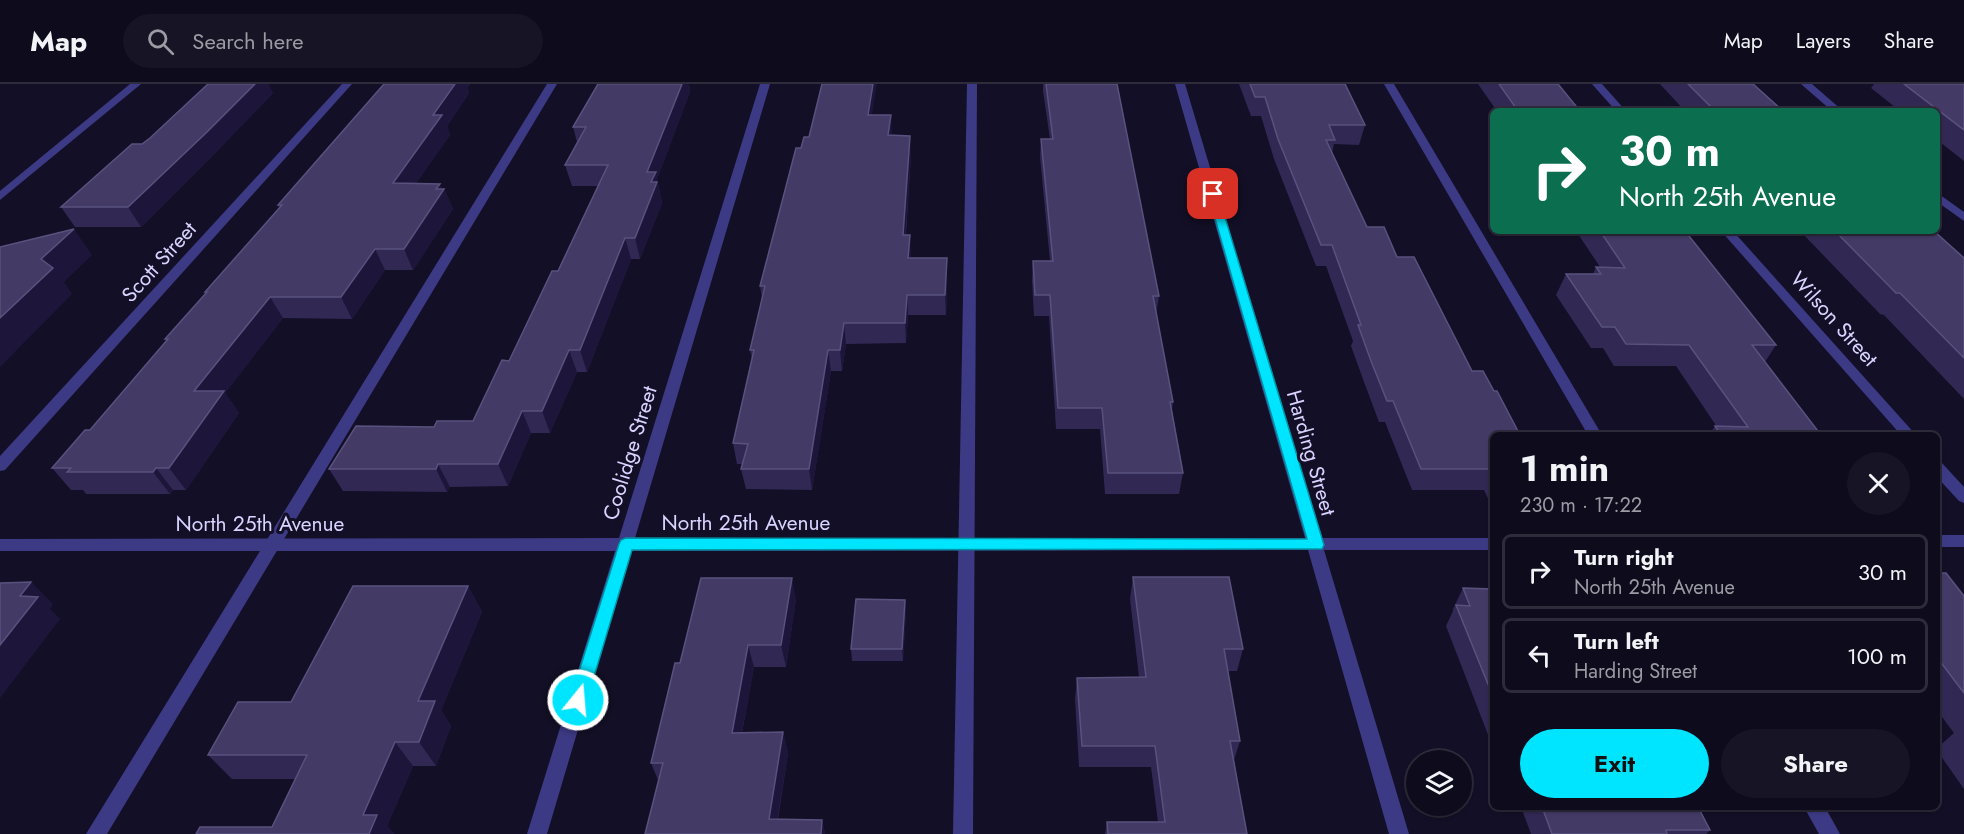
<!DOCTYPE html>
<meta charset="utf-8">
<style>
body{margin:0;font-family:Jost,sans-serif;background:#171425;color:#f1f3f6;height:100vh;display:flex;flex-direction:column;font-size:22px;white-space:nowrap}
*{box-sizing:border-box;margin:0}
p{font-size:20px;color:#9b9ba3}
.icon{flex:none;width:33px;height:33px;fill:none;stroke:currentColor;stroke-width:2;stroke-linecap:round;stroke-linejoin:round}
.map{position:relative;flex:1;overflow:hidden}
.side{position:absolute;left:1490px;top:348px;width:450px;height:378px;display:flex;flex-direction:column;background:#0e0b1c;border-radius:9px;box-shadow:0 2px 4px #0004,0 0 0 2px #2e2b3b}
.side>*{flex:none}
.banner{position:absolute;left:1490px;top:24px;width:450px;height:126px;border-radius:9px;box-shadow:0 2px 4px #0004,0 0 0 2px #2e2b3b;background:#0b6e4f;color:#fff;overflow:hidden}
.fabs{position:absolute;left:1406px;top:666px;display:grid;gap:12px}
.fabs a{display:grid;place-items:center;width:66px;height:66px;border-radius:50%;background:#0e0b1c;box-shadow:0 2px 4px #0004,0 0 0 2px #2e2b3b;font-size:30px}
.pin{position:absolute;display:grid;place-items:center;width:51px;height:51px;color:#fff;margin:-26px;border-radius:12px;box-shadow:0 3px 9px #0006}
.me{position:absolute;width:66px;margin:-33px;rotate:17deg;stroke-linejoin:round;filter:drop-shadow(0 0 4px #0008)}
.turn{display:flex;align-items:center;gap:21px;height:126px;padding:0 30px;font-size:27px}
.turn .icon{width:78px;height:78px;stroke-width:2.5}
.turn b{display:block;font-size:42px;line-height:51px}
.round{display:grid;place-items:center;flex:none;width:63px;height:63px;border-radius:32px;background:#171425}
.head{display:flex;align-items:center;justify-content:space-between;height:102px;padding:0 30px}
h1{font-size:36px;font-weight:700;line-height:45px}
.button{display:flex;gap:12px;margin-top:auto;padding:12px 30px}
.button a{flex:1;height:69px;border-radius:36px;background:#00e5ff;color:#111;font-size:24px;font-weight:700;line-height:69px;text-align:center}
.button a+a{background:#171425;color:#f1f3f6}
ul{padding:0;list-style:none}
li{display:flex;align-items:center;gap:18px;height:75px;margin:0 12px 9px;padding:0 18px;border:3px solid #2e2b3b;border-radius:9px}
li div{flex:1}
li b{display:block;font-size:22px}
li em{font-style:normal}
header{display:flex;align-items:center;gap:36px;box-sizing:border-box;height:84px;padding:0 30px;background:#0e0b1c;border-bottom:2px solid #2e2b3b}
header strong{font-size:28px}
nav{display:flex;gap:33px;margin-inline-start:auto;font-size:21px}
.search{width:420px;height:54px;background:#171425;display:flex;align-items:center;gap:15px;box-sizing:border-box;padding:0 21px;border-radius:33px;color:#9b9ba3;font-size:22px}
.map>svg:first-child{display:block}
</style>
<header>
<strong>Map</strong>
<div class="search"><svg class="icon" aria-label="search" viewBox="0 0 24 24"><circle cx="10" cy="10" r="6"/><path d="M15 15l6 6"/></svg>Search here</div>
<nav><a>Map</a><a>Layers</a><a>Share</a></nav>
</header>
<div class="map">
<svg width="1964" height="750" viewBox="0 0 1964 750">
<rect width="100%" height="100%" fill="#130f26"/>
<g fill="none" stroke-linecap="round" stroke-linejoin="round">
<!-- service -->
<g fill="#3d3a85" fill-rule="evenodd">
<polygon points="130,0 141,0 0,116 0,107"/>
<polygon points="547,0 557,0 107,750 86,750"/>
<polygon points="967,0 977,0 973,750 953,750"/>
<polygon points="1384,0 1394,0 1602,351 1588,351"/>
<polygon points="1801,0 1812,0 1843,27 1832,27"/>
<polygon points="1936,108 1964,128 1964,137 1936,117"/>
<polygon points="1804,723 1825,723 1840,750 1819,750"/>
</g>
<!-- minor -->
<g fill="#3d3a85" fill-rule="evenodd">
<polygon points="342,0 352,0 5,386 0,387 0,372"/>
<polygon points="760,0 770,0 635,454 1305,454 1175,0 1185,0 1321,454 1492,454 1492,466 1324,466 1409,750 1389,750 1308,466 631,467 547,750 527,750 615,467 0,467 0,455 619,454"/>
<polygon points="1592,0 1602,0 1626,27 1616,27"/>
<polygon points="1721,147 1733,147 1916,351 1901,351"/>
<polygon points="1936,377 1941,378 1964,403 1964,419 1959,417 1936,392"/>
<rect x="1936" y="451" width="28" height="12"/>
</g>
</g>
<!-- wall -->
<g fill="#312854">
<polygon points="384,0 470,0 467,4 469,9 447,42 450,51 416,99 444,105 453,125 413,186 385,186 352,235 283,234 225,309 239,329 186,406 173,406 170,410 86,410 83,406 71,406 52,384 90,346 166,257 165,255 206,210 205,208 279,124 278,121"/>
<polygon points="598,0 689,0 690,8 657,95 662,119 640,175 631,175 587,288 577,288 550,349 531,349 508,402 450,403 447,408 343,407 329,385 434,343 473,337 509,277 558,187 598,102 572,102 565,81 577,58 573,43"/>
<polygon points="1043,0 1117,0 1159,212 1156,230 1173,318 1172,326 1183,389 1179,410 1105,410 1100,345 1056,345 1049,232 1034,232 1032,197 1033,177 1050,177 1040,73 1041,55 1050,55 1043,7"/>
<polygon points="1239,0 1345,0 1365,41 1359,61 1334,60 1332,69 1367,143 1397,173 1492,351 1492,419 1490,419 1484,406 1412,406 1385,338 1379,338 1364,298 1351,262 1353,257 1326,182 1316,182 1274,75 1261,32 1251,32"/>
<polygon points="1478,0 1558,0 1580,27 1497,27"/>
<polygon points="1660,0 1753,0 1783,27 1685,27"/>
<polygon points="1874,0 1964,0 1964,77 1936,55 1936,27 1900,27 1871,4"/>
<polygon points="273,9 217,67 141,143 75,143 61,123 142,60"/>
<polygon points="872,31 892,50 892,51 911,71 906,151 911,171 911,174 947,194 946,231 908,231 906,259 846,260 842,287 831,287 812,406 746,405 741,385 742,380 737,380 733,359 752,275 750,266 762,214 760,202 801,64 809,53"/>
<polygon points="1576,147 1685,147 1776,261 1765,278 1821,351 1709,351 1715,342 1717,343 1676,282 1614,282 1603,264 1591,264 1556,211 1566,190 1593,190 1596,183 1600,183"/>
<polygon points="1800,147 1934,147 1964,174 1964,315 1884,231 1880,230"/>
<polygon points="1936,489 1964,512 1964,705 1936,665 1954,649 1936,625"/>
<polygon points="1133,493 1243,565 1237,587 1228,587 1240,657 1234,676 1247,750 1105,750 1107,738 1158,738 1151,683 1079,683 1075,615 1077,594 1139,593 1130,515"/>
<polygon points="468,502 482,528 441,626 451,642 436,682 413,682 387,742 394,750 196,750 272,743 295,695 232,695 208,671 291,618"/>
<polygon points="1463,504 1492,505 1492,661 1446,542 1453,527 1453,525"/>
<polygon points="796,515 786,583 754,583 742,649 783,648 788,669 778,735 822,736 825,750 645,750 658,696 651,679 680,579"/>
<polygon points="905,516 906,527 903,577 852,577 851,565"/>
<polygon points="1521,723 1698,723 1710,746 1706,750 1531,750"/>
</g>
<!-- shaded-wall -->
<g fill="#1d163a">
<polygon points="255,0 269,0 273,9 217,67 141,143 128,123"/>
<polygon points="455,0 470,0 467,4 469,9 447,42 450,51 402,120 393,99 433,31"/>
<polygon points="682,0 689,0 690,8 657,95 662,119 640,175 635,154 647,88"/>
<polygon points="873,0 877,0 869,50 868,31"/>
<polygon points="891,31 892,50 889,71 888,51"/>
<polygon points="910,52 911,71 904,171 903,151"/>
<polygon points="440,100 443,107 444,105 453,125 413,186 404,165"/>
<polygon points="74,145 92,171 64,198 72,210 0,283 0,234 41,175"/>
<polygon points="910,151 911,171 909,194 908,174"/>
<polygon points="625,154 631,175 587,288 580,266"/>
<polygon points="375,165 385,186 352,235 341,213"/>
<polygon points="947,174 947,194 946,231 945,211"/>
<polygon points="907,211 908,231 906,259 905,239"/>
<polygon points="270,213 283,234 225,309 239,329 186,406 169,384 194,307"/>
<polygon points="844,239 846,260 842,287 840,266"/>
<polygon points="569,266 577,288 550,349 542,327"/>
<polygon points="828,266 831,287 812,406 809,385"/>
<polygon points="522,327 531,349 508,402 498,380"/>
<polygon points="438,380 450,403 447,408 436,385"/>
<polygon points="156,384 173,406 170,410 153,388"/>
<polygon points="792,494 796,515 786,583 781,561"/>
<polygon points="31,498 53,520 50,525 60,535 0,614 0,561 20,512"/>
<polygon points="468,502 482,528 441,626 451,642 436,682 419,658 418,617"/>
<polygon points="905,516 906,527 903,577 902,565"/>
<polygon points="748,561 754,583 738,669 732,649"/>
<polygon points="783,648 788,669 775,750 769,735"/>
<polygon points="395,658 413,682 387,742 394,750 369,750 363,731"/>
<polygon points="822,736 825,750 821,750"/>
</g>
<!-- building -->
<g fill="#433a66" stroke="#5a527e" stroke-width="1.5">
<polygon points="208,0 255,0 207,48 128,123 61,123 132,60 142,60 150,54"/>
<polygon points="384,0 455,0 433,31 442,31 393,99 440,100 436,105 444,105 404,165 375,165 341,213 270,213 194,307 224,307 169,384 156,384 153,388 67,388 71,384 52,384 85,346 90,346 168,255 165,255 207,208 205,208 282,121 278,121"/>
<polygon points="598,0 682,0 647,88 656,88 651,98 657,98 635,154 625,154 580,266 569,266 542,327 522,327 498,380 438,380 436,385 329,385 356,342 434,343 437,337 473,337 502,276 509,277 552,187 558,187 608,81 565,81 586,43 573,43"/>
<polygon points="822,0 873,0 868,31 891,31 888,51 910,52 903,151 910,151 908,174 947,174 945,211 907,211 905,239 844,239 840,266 828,266 809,385 741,385 748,360 733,359 754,266 750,266 765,202 760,202 796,64 801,64 804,53 809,53"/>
<polygon points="1046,0 1117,0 1159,212 1153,212 1173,318 1170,318 1183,389 1108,389 1102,324 1058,324 1050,211 1035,211 1033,177 1053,177 1041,55 1053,55"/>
<polygon points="1250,0 1345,0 1365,41 1329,41 1335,56 1326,56 1367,143 1384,143 1397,173 1414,173 1472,287 1483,287 1494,307 1497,307 1520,351 1492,351 1492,385 1421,385 1393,317 1387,317 1371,277 1358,241 1361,241 1332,161 1321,161 1278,55 1265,13 1255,13"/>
<polygon points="1499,0 1558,0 1580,27 1518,27"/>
<polygon points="1688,0 1753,0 1783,27 1715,27"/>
<polygon points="1904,0 1964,0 1964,46"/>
<polygon points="74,145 41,175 53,184 0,234 0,163"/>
<polygon points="1600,147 1685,147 1776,261 1752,261 1821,351 1721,351 1715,342 1748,343 1689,261 1626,260 1615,243 1602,243 1566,190 1601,190 1596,183 1625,184"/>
<polygon points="1835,147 1934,147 1964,174 1964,274 1900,209 1896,209"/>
<polygon points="1936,489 1946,489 1964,512 1964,609 1936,572"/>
<polygon points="1133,493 1229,493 1243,565 1224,565 1240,657 1230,657 1247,750 1108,750 1107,738 1165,738 1155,662 1082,662 1077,594 1146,593"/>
<polygon points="701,494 792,494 781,561 748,561 732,649 783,648 769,735 822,736 821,750 645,750 663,679 651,679 675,579 680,579"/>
<polygon points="31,498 20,512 38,513 0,561 0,499"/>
<polygon points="353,502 468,502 418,617 435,617 419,658 395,658 363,731 377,731 369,750 196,750 200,743 272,743 307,671 208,671 238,618 291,618"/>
<polygon points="1463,504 1492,505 1492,610 1456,521 1470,522"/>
<polygon points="856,515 905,516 902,565 851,565"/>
<polygon points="1542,723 1698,723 1710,746 1666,746 1667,750 1552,750"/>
</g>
<!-- route -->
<polygon fill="#00e5ff" stroke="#0095a6" stroke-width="1.5" points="1213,107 1218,110 1324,461 1322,465 632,466 587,616 584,621 578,623 572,621 570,616 619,460 621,456 626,454 1307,455 1208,110"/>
<g text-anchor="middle" stroke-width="6" stroke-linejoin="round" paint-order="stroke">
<!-- street labels -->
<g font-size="21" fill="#d9d4ff" stroke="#130f26">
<text transform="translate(159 178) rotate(-48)" y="7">Scott Street</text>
<text transform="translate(1834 235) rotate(48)" y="7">Wilson Street</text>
<text transform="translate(630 369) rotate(-73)" y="7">Coolidge Street</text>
<text transform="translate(1311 369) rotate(74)" y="7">Harding Street</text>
<text x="746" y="446">North 25th Avenue</text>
<text x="260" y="447">North 25th Avenue</text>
</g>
</g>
</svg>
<div class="fabs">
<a><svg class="icon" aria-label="layers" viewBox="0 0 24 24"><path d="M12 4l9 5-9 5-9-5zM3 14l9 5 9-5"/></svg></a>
</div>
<div class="pin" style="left:1213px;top:110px;background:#d93025"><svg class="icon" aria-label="arrive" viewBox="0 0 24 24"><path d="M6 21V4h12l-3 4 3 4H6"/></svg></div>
<svg class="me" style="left:578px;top:616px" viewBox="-20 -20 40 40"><circle r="17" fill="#00e5ff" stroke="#fff" stroke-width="3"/><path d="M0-11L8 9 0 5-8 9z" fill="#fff"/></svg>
<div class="banner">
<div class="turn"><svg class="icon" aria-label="right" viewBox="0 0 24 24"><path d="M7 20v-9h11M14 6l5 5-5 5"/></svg><div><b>30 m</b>North 25th Avenue</div></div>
</div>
<section class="side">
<div class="head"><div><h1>1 min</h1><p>230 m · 17:22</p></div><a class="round"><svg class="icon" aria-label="close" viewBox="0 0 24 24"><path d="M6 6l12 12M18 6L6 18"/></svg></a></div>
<ul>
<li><svg class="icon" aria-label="right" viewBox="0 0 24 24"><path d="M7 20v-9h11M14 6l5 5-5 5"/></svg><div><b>Turn right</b><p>North 25th Avenue</p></div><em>30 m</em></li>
<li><svg class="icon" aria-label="left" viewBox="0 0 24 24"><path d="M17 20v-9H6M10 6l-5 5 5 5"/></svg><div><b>Turn left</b><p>Harding Street</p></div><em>100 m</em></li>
</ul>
<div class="button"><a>Exit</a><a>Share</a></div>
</section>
</div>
